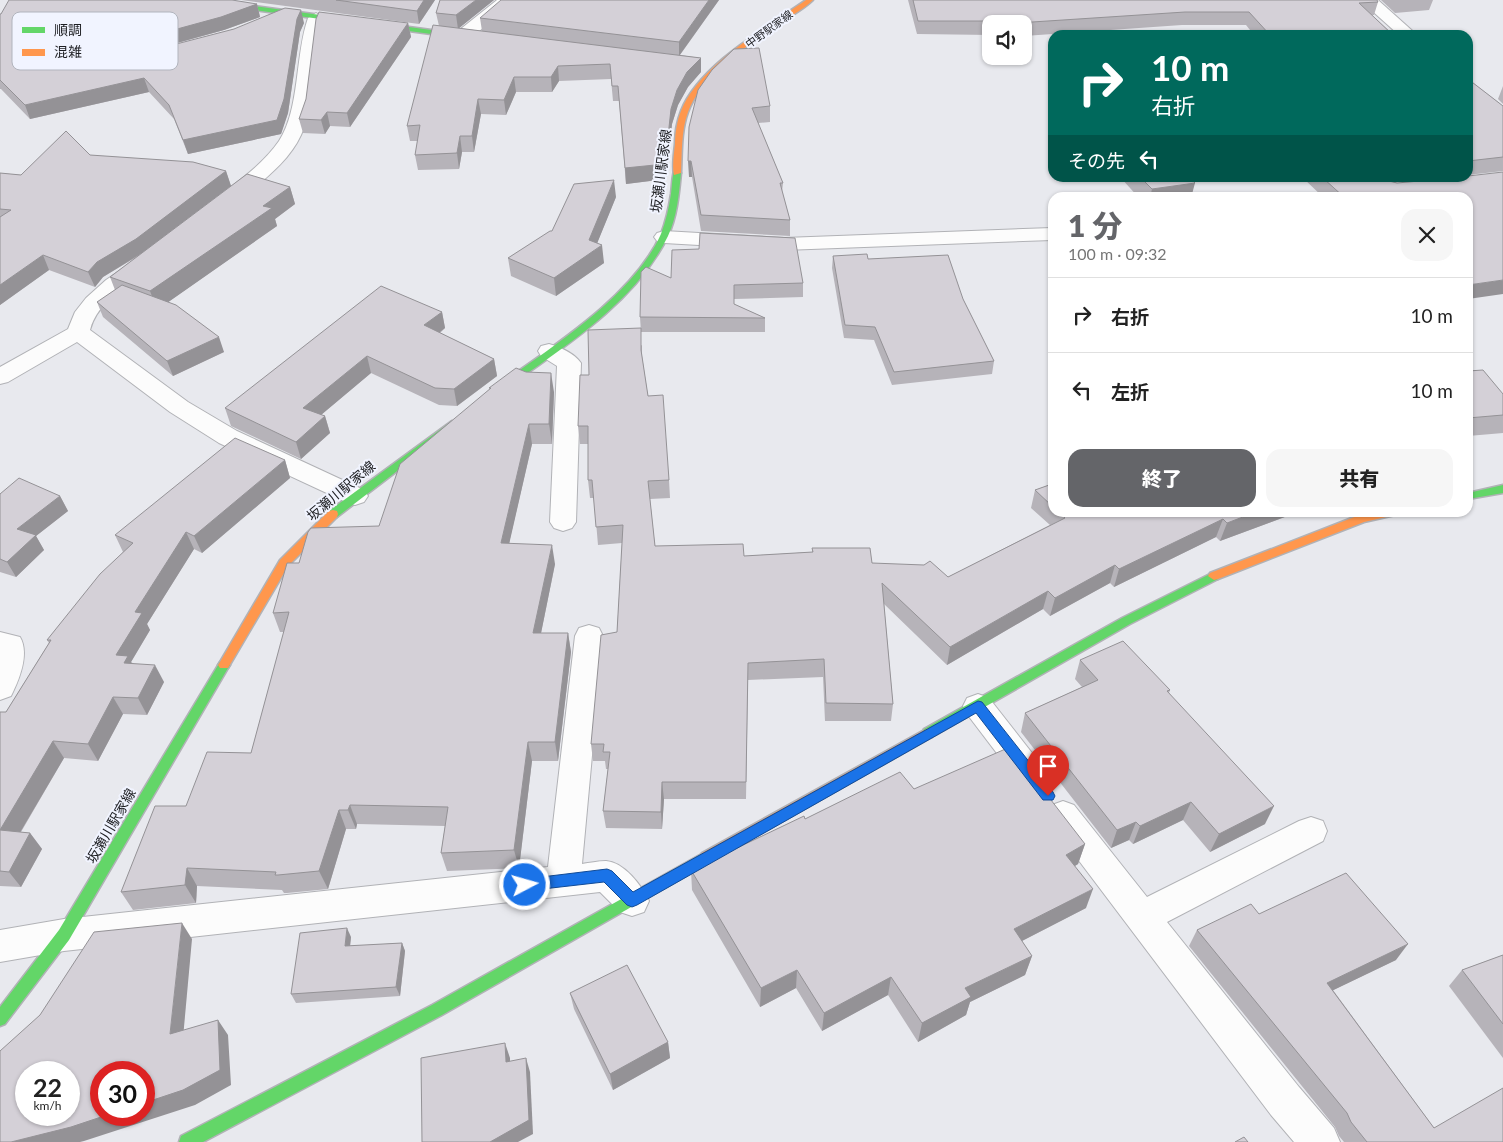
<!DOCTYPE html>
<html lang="ja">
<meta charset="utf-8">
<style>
body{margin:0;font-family:Lato,"Noto Sans JP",sans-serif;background:#f6f6f6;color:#222;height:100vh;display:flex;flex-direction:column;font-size:19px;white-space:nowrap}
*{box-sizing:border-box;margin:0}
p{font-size:16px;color:#767676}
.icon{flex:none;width:28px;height:28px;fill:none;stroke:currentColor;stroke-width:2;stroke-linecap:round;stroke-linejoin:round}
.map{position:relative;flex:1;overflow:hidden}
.drawer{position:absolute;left:1048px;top:192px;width:425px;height:325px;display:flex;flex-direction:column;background:#fff;border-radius:15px;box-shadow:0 1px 4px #0004}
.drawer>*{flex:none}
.guide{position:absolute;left:1048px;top:30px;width:425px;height:152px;border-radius:15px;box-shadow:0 1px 4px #0004;background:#00695c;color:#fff;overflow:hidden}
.controls{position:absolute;left:982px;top:15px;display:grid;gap:10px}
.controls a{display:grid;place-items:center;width:50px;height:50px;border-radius:10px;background:#fff;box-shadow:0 1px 4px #0004;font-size:25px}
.speed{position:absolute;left:15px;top:1061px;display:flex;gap:10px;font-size:25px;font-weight:700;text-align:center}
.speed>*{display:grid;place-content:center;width:65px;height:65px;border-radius:50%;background:#fff;box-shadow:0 1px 4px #0004;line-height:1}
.speed small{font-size:12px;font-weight:400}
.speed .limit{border:8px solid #d22;background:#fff;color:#111}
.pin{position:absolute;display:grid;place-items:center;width:42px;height:42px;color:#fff;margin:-51px -21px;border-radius:50% 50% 50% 0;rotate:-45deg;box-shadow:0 0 5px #0007}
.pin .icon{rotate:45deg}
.me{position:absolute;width:55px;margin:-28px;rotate:84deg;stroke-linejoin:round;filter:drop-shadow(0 0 4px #0008)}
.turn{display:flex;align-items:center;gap:18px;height:105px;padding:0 20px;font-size:22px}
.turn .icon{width:65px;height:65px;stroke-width:2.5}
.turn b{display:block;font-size:35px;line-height:42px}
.then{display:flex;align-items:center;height:48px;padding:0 20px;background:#0003;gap:10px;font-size:19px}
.round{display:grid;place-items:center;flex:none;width:52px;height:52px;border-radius:15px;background:#f6f6f6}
.head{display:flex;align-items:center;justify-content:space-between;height:85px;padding:0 20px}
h1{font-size:30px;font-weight:800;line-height:38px;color:#646569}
.primary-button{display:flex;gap:10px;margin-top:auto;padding:10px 20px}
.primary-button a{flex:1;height:58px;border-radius:15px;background:#646569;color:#fff;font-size:20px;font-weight:800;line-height:58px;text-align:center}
.primary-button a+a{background:#f6f6f6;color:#222}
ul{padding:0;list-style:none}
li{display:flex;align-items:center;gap:15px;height:75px;padding:0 20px;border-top:1px solid #e0e0e0}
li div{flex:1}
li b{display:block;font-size:19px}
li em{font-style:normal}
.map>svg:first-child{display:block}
</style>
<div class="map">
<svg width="1503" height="1142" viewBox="0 0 1503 1142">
<rect width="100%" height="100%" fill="#e8e9ee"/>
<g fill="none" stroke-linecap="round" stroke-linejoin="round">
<defs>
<g id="street">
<polygon points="497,0 515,0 469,40 457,40 455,36 457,32"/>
<polygon points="1360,0 1378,0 1417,35 1399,35"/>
<path d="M316,13L324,18C312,56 318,99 301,135C291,157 271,174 253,189C242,198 234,208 220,204L217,200L220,196C240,180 264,163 279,141C300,109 295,55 308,18Z"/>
<polygon points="1052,228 1052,240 784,250 664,243 657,241 654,237 657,233 664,231 784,238"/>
<path d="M143,258L150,260L154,264L150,268C128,284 97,302 90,330L188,402L237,431L364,490L368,496L364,502L355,505L346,502L219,443L170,412L77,342L8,382L0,384V367L68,329L75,312L86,298L106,280L136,260Z"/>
<path d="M549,344C560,347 574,353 581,363L576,522L572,528L563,531L554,528L550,522L557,366L541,356L538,351L541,346Z"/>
<path d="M589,625L599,628L603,636L582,864C589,863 598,861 606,861C624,862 642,886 649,901L644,912L632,916L620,912L600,892L64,951L0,962V930L64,919L548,867L575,636L579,628Z"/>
<path d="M0,632L20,637C30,654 19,680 11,696L0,700Z"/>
<polygon points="978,694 989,698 1043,767 1048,776 1043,785 1032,789 1021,785 967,714 963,706 967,698"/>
<polygon points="1063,801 1074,805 1147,897 1299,821 1311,817 1323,821 1327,831 1323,841 1167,922 1299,1087 1334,1128 1340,1142 1294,1142 1271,1115 1052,825 1047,815 1052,805"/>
</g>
<g id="fast">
<polygon points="192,0 209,0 468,35 471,37 468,39 195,2"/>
<path d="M674,171L681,173C679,194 677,217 668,236C634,306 556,352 495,396H489L487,394L489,392C545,351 632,299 661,234C666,221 669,207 671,194C672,186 672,178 674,171Z"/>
<polygon points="452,421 457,424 456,426 337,517 329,517 328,514 329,511"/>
<polygon points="1503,485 1503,493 1468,499 1468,493"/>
<polygon points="1214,572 1218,573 1220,576 1218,579 1130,624 932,737 928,738 924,737 922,733 924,729 1122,618"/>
<polygon points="224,660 228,662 230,665 228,668 69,940 5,1024 0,1026 0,1007 59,930 220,662"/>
<polygon points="707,851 712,853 714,857 712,861 442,1015 203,1142 179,1142 181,1136 432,1005"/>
</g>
<g id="slow">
<path d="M806,0H813C804,9 792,15 782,22C750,44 702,74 688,112C681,131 682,153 681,173L674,175C672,166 674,154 675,144C675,133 677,121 681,111C699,65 766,28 806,0Z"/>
<polygon points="333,510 337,511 338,514 337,517 288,566 228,668 220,668 218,665 220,662 280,560 329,511"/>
<polygon points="1373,512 1396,512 1395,515 1364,522 1218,579 1214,580 1208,576 1210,573 1357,516"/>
<polygon points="928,728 932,729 934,733 932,737 712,861 707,863 702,861 700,857 702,853"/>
</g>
</defs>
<!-- street casing -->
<use href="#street" stroke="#b1b2b6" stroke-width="2"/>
<!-- fast casing -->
<use href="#fast" stroke="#b1b2b6" stroke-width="3"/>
<!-- slow casing -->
<use href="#slow" stroke="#b1b2b6" stroke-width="3"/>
<!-- street -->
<use href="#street" fill="#fcfcfc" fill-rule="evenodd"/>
<!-- fast -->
<use href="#fast" fill="#63d668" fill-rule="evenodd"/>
<!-- slow -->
<use href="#slow" fill="#ff974d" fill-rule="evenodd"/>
</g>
<!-- wall -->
<g fill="#b6b3b9">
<polygon points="241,0 435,0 419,24"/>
<polygon points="440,0 494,0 459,28 482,31 480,18 719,0 680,55 701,58 701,72 688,87 678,105 672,124 666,179 626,184 619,101 613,101 611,79 559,81 552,92 516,92 506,115 481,114 474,152 462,152 459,169 418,170 415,155 418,141 410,141 407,126 439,26 436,13"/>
<polygon points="908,0 1377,0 1378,2 1374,15 1372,15 1393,35 1254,35 1246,25 1182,25 1024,36 1024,24 991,24 991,35 917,34"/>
<polygon points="1381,0 1433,0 1429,10 1395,13"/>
<polygon points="257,4 260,17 224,30 149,51 304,23 300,32 288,113 281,134 188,154 174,119 149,92 30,119 1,89 0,89 0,14"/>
<polygon points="408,23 411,37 350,127 330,126 325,134 303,133 299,119"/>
<polygon points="1468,79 1503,106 1503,171 1468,175"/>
<polygon points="1503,86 1503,104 1498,99"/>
<polygon points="698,90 770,106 770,122 758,123 783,183 782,192 790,220 790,236 701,231 692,177 689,177"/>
<polygon points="90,155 226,171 231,186 181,224 290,187 295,204 275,219 277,226 168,302 224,352 173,376 103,317 97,302 115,290 110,277 135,258 103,277 95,287 49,270 0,305 0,173 21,175"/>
<polygon points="1121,178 1190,178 1191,198 1139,198"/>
<polygon points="1303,178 1438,178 1393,182 1468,198 1324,198"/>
<polygon points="616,197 597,243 604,263 556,296 511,276 508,258 552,231"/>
<polygon points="833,256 868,259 963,299 994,361 992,374 892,385 874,340 844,338 832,268"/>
<polygon points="671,278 803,283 803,297 734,299 734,304 765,318 765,332 641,332 640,317"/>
<polygon points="442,312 445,328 440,333 494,359 497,376 457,406 439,405 371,373 321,415 325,416 330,433 301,459 231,426 225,408"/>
<polygon points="642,345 642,356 648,396 669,480 670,498 650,499 655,546 744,556 812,552 812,548 872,563 948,577 1050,525 1031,508 1035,490 1052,484 1052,512 1298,512 1220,541 1216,537 1114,587 1110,583 1050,616 1043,609 947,665 884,604 893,704 891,721 825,721 823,677 748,680 746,799 664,799 662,829 606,828 603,811 608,769 606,769 605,761 593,761 591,744 617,632 622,543 598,545 594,498 590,498 588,480 588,444 580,444 578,426 589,375"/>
<polygon points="1052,363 1052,380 1050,375"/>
<polygon points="1468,371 1503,394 1503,433 1468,436"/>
<polygon points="489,388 554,392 552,444 532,444 509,543 555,564 541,633 568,633 571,652 558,761 532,761 519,868 447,871 441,853 445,826 357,824 356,829 346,829 328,889 287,893 284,893 282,890 197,886 196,903 133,910 121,892 251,753 284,632 280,632 273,613 299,563 379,526 490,389"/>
<polygon points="285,460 290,478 202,553 194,549 147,624 150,630 131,662 164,682 147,715 123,714 98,761 64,758 21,832 30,833 42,849 21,887 0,886 0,712 6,712 49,643 47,640 123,552 115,535"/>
<polygon points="0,494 60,496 68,511 36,536 44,550 16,577 0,572"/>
<polygon points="1080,660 1170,690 1169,693 1265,824 1210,852 1183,820 1133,844 1129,840 1111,848 1021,732 1025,713 1082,687 1075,679"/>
<polygon points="914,789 1085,844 1078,864 1075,866 1086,908 1022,941 1032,956 1025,975 970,1002 966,1015 918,1042 888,995 822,1031 796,988 760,1007 692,890 691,870 805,819"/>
<polygon points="1259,914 1396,960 1333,990 1434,1128 1503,1142 1344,1142 1339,1136 1335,1127 1189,946 1197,930"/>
<polygon points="351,937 350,946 402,943 405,951 400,996 296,1003 291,994"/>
<polygon points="1503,955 1503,1058 1449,986 1462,970"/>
<polygon points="570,993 668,1042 670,1058 613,1090 574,1009"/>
</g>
<!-- shaded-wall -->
<g fill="#949296">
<polygon points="424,0 435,0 419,24 417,11"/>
<polygon points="476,0 494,0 458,29 456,15"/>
<polygon points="709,0 719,0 679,56 679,42"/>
<polygon points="257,4 260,17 224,30 108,62 104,68 99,54 104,49"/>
<polygon points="301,10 304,23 300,32 288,113 281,134 188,154 183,140"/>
<polygon points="408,23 411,37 350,127 347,113"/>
<polygon points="701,58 701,72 688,87 678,105 672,124 666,179 626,184 625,168 671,109 677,90 687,72"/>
<polygon points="558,66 559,81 552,92 551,77"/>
<polygon points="514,77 516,92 506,115 504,100"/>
<polygon points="144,78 149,92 30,119 25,105"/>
<polygon points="478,99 481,114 474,152 472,136"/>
<polygon points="327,112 330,126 325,134 321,120"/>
<polygon points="460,136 462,152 459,169 457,153"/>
<polygon points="688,161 691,161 692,177 689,177"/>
<polygon points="226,171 231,186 142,253 103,277 95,287 88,272 97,262"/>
<polygon points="1384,178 1393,178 1391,182"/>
<polygon points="614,180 616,197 594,251 602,245 604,263 556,296 554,278 589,240"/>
<polygon points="1195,183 1191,198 1150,198 1152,189"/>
<polygon points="290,187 295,204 275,219 277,226 157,310 150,291 263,206"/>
<polygon points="43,255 49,270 0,305 0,285"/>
<polygon points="1503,280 1503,294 1468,299 1468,285"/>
<polygon points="442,312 445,328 427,342 424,325"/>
<polygon points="219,337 224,352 173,376 167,361"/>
<polygon points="367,356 371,373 309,425 303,408"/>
<polygon points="494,359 497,376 457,406 454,389"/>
<polygon points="551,373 554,392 552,444 549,424"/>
<polygon points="325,416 330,433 301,459 296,442"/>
<polygon points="529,424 532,444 505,562 501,543"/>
<polygon points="285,460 290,478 202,553 194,536"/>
<polygon points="60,496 68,511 36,536 44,550 16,577 7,562 17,529"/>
<polygon points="1256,512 1298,512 1220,541 1227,523"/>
<polygon points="1223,519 1216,537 1114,587 1119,569"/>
<polygon points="186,532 194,549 147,624 150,630 131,662 137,673 116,655 135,612"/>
<polygon points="552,545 555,564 537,653 533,633"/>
<polygon points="1115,565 1110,583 1050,616 1055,598"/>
<polygon points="1048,591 1043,609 947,665 950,647"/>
<polygon points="568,633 571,652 558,761 555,742"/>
<polygon points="155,665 164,682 147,715 138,698"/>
<polygon points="113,697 123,714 98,761 88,744"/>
<polygon points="53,741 64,758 12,846 0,830"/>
<polygon points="528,742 532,761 519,868 514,850"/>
<polygon points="662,782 664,799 662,829 661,812"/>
<polygon points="1191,802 1183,820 1133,844 1140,826"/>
<polygon points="350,805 357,824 356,829 348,810"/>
<polygon points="1274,806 1265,824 1210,852 1219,834"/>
<polygon points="339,810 346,829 328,889 319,871"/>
<polygon points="1136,822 1129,840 1111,848 1117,830"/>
<polygon points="30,833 42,849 21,887 9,872"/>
<polygon points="1085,844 1078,864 1060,875 1066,855"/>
<polygon points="187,868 197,886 196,903 185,885"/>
<polygon points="1093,889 1086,908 1008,948 1014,929"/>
<polygon points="182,923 192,939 182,1049 170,1034"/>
<polygon points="347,928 351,937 349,955 345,946"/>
<polygon points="402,943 405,951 400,996 396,987"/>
<polygon points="1408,944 1396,960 1317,998 1327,983"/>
<polygon points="1032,956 1025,975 970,1002 966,1015 918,1042 922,1023 965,988"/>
<polygon points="797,970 796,988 760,1007 761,988"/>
<polygon points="891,977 888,995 822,1031 824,1013"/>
<polygon points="218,1020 228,1035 231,1085 195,1105 84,1141 80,1142 11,1142 107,1115 144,1115 144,1103"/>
<polygon points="668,1042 670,1058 613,1090 610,1074"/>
<polygon points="505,1043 510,1058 510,1076 506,1062"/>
<polygon points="526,1058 530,1072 533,1134 518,1142 490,1142"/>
</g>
<!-- building -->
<g fill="#d4d0d7" stroke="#949296" fill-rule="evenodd">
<polygon points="9,0 232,0 257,4 221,17 104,49 99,54 103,60 111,61 234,29 285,8 301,10 297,19 284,99 277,120 183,140 169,105 144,78 25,105 0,80 0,14 1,14"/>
<polygon points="336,0 424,0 417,11"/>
<polygon points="440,0 476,0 456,15 436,13"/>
<polygon points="501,0 709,0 679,42 480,18"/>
<polygon points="913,0 1377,0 1378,2 1359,3 1393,35 1270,35 1249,12 1185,12 1017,23 1015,21 918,21"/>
<polygon points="319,12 408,23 347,113 327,112 321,120 299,119 306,99 316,19"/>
<polygon points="433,25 701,58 687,72 677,90 671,109 665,164 625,168 618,86 612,86 610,64 558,66 551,77 514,77 504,100 478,99 472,136 460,136 457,153 415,155 420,125 407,126"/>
<polygon points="759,48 770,106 752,108 783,183 780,183 790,220 701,215 691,161 688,161 689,127 698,90 712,70 734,49"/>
<polygon points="1468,79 1503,106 1503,157 1468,161"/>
<polygon points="66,131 90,155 193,162 226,171 136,239 97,262 88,272 43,255 0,285 0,217 11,210 0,209 0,173 21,175"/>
<polygon points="1503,172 1503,280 1468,285 1468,198 1345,198 1323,178 1386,178 1389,181 1397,183 1453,178 1468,178 1468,176"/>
<polygon points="247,174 290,187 263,206 272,208 150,291 110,277"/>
<polygon points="1141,178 1190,178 1195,183 1152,189"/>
<polygon points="614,180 589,240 602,245 554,278 508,258 550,231 552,231 574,184"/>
<polygon points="700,233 795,238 803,283 734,285 734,304 765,318 640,317 641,272 646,267 671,278 672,250 699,249"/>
<polygon points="867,254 868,259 948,255 963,299 994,361 894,372 875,327 845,325 833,256"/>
<polygon points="122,285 176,305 219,337 167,361 97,302"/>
<polygon points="381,286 442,312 424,325 494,359 454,389 435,388 367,356 303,408 325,416 296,442 225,408"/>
<polygon points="641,328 641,350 648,396 663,395 669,480 648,481 655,546 743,544 744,556 813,552 812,548 870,548 872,563 924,565 930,561 948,577 1065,518 1059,512 1256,512 1227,523 1223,519 1119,569 1115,565 1055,598 1048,591 950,647 882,583 893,704 826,703 824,659 748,663 746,782 662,782 661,812 603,811 610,752 603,752 604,744 591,744 601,635 617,632 623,525 596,527 592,480 588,480 588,426 578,426 580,375 589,375 588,330"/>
<polygon points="516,368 526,372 551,373 549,424 529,424 501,543 552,545 533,633 568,633 555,742 528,742 514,850 441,853 448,807 350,805 348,810 339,810 319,871 278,875 275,875 276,872 187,868 185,885 121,892 155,806 186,806 207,752 251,753 289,612 273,613 287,563 299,563 308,532 311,528 379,526 400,464 491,388 489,388"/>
<polygon points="1483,370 1503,394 1503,415 1468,418 1468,371"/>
<polygon points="235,438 285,460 194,536 186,532 135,612 142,613 116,655 128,656 124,663 155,665 138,698 113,697 88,744 53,741 0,830 30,833 9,872 0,871 0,712 6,712 51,640 47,640 100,574 133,543 115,535"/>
<polygon points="19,478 60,496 17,529 36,535 7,562 0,559 0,494"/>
<polygon points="1052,484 1052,506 1035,490"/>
<polygon points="1123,641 1170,690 1167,691 1274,806 1219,834 1191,802 1140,826 1136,822 1117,830 1025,713 1098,680 1080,660"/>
<polygon points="1010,747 1085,844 1066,855 1093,889 1014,929 1032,956 965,988 971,997 922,1023 891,977 824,1013 797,970 761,988 691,870 804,816 805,819 900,772 914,789"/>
<polygon points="1346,873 1408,944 1327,983 1434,1128 1503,1088 1503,1142 1367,1142 1351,1122 1347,1113 1197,930 1251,904 1259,914"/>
<path d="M182,923L170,1034L218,1020L220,1070L183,1090L144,1103V1072H101V1115H107L71,1127L11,1142H0V1051L40,1015L94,932ZM26,1072H69V1115H26Z"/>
<polygon points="347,928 345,946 402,943 396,987 291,994 300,933"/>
<polygon points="1503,955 1503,1024 1462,970"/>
<polygon points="627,965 668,1042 610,1074 570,993"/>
<polygon points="505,1043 506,1062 526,1058 529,1120 490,1142 422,1142 421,1058"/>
<polygon points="1244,1137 1248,1142 1235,1142"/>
</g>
<!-- route -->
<polygon fill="#1a73e8" stroke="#114b97" points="978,701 982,702 1053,792 1055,796 1053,800 1043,800 976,713 637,905 632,907 627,905 604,882 525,891 520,889 518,885 520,880 525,879 607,869 612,871 633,892"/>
<g text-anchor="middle" stroke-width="4" stroke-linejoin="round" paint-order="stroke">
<!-- far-street labels -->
<g font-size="11" fill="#1d1e22" stroke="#f1f4ff">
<text transform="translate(769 29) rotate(-36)" y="4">中野駅家線</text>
</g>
<!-- street labels -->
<g font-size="14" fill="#1d1e22" stroke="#f1f4ff">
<text transform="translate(661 171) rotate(-83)" y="5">坂瀬川駅家線</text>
<text transform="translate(341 491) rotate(-40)" y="5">坂瀬川駅家線</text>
<text transform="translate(111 826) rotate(-60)" y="5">坂瀬川駅家線</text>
</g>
</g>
<!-- legend -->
<rect x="12" y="12" width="166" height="58" rx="8" fill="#f1f4ff" stroke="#b1b4bd" stroke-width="1"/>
<rect x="22" y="27" width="23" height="6" fill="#63d668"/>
<rect x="22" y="49" width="23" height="7" fill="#ff974d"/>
<g font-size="14" fill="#1d1e22">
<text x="54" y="35">順調</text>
<text x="54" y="57">混雑</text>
</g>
</svg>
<div class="controls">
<a><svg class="icon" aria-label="sound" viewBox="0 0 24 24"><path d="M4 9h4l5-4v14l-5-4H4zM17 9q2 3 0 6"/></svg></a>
</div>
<div class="speed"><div>22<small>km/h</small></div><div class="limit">30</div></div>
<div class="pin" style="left:1048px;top:796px;background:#d93025"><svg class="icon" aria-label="arrive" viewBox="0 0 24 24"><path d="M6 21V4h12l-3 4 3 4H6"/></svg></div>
<svg class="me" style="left:525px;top:885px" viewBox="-20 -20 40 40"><circle r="17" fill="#1a73e8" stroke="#fff" stroke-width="3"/><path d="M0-11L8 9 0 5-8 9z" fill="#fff"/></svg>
<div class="guide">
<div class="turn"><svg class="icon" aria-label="right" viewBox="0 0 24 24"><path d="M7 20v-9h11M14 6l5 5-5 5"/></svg><div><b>10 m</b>右折</div></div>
<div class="then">その先<svg class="icon" aria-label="left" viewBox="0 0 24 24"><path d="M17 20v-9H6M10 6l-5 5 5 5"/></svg></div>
</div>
<section class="drawer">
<div class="head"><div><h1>1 分</h1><p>100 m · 09:32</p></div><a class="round"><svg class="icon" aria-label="close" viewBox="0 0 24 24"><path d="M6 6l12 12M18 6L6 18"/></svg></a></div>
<ul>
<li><svg class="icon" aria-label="right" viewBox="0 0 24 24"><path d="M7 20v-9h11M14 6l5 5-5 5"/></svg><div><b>右折</b></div><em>10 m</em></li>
<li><svg class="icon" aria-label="left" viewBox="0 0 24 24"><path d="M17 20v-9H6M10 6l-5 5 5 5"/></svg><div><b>左折</b></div><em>10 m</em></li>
</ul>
<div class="primary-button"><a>終了</a><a>共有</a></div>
</section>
</div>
